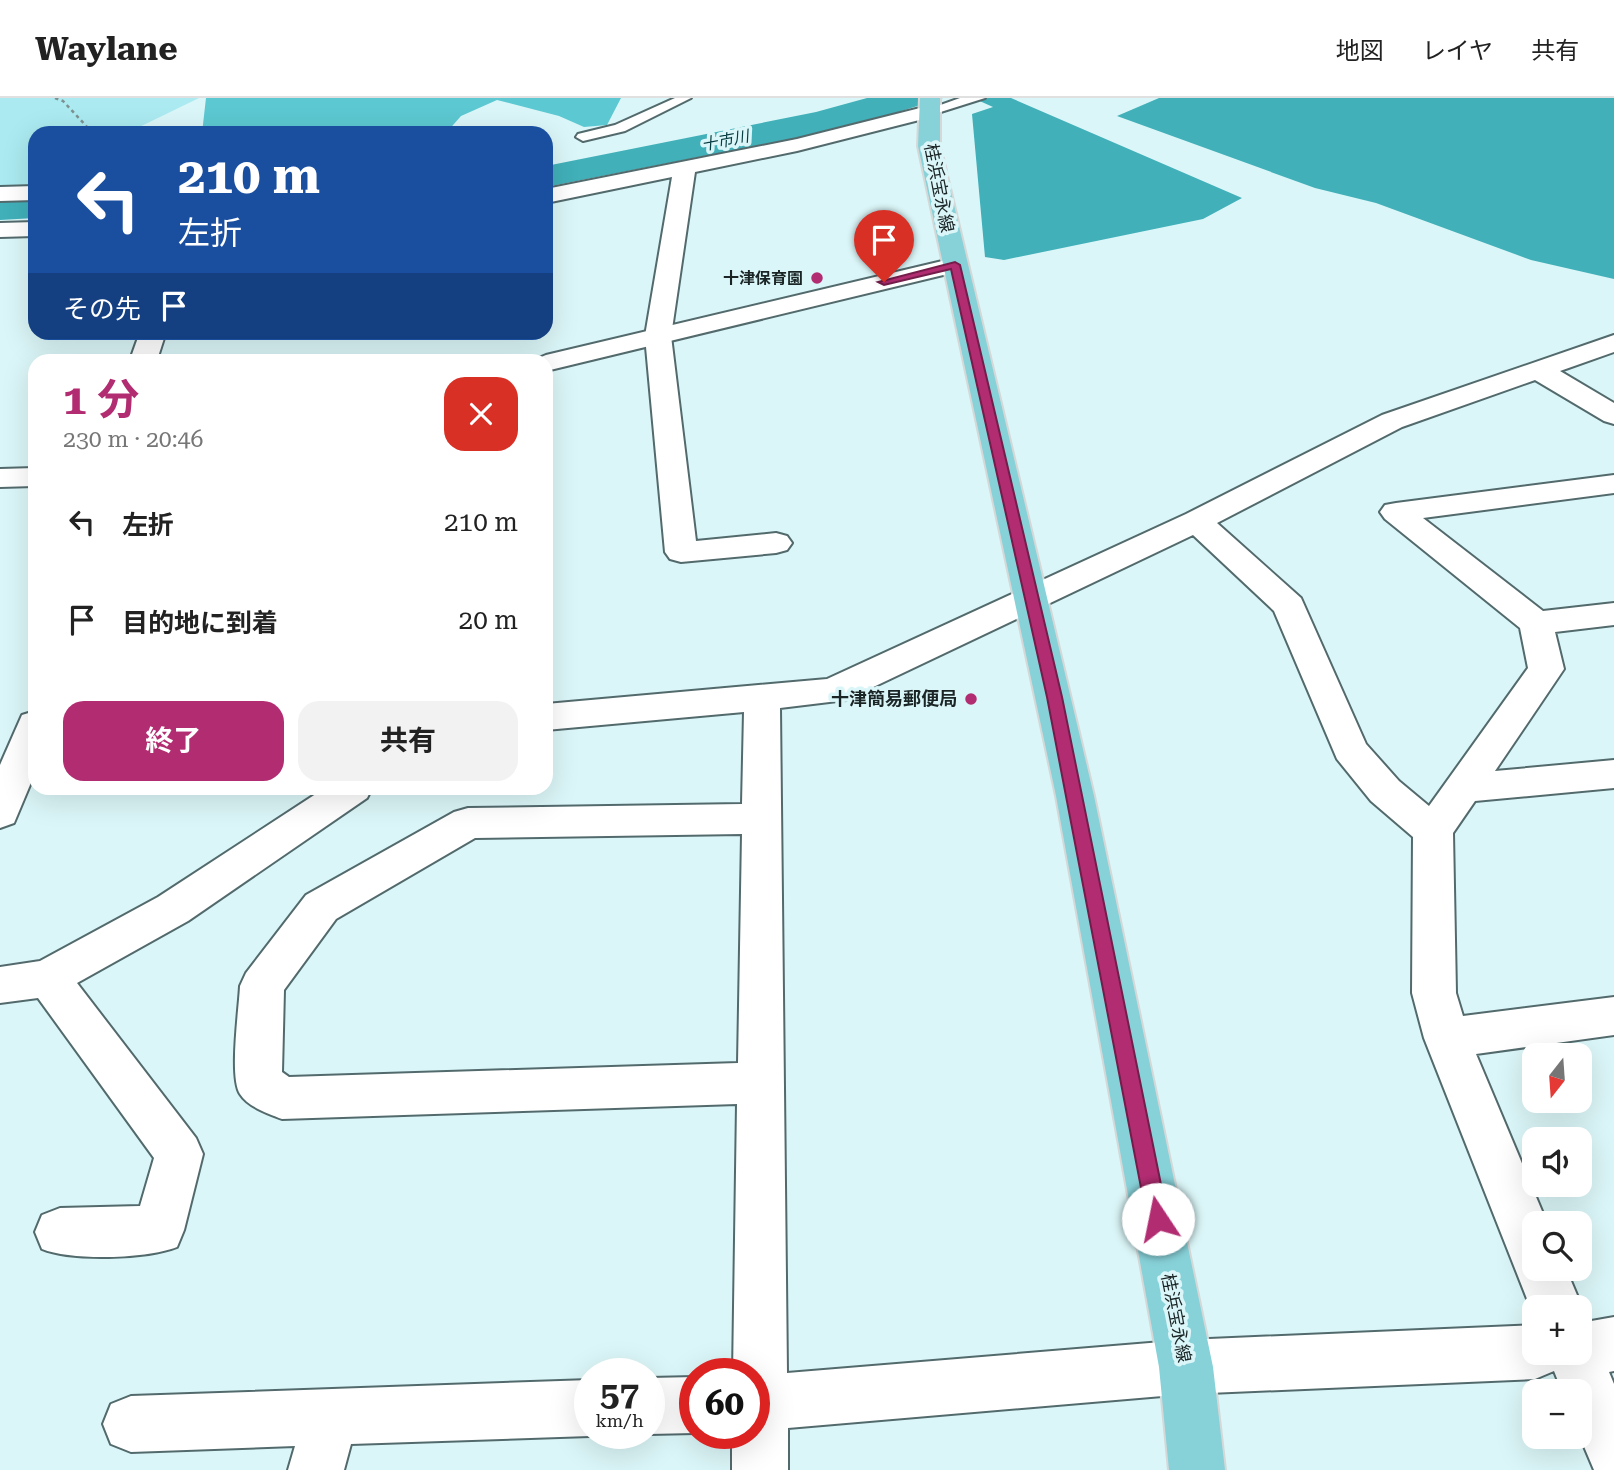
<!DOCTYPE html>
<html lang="ja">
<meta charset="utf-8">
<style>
body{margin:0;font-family:"Roboto Serif","Noto Sans JP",serif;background:#f2f2f2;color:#222;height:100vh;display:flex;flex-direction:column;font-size:26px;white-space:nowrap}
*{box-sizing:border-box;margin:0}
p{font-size:23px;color:#767676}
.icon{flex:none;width:38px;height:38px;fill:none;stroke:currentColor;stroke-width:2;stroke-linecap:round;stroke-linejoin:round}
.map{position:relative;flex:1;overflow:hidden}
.panel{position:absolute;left:28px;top:256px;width:525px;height:441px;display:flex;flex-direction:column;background:#fff;border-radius:21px;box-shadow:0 7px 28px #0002}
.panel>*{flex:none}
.top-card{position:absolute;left:28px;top:28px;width:525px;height:214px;border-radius:21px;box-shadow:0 7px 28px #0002;background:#1a4fa0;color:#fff;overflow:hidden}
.needle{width:46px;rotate:197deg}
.fabs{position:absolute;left:1522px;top:945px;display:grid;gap:14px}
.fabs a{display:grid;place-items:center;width:70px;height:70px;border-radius:14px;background:#fff;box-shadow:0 7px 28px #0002;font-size:35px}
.speed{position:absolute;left:574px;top:1260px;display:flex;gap:14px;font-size:35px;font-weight:700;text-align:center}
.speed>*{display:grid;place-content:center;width:91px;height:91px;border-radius:50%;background:#fff;box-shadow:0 7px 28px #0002;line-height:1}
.speed small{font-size:18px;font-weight:400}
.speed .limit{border:10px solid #d22;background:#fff;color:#111}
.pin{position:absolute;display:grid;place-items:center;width:60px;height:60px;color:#fff;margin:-72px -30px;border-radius:50% 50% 50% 0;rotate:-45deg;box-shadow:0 0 7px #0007}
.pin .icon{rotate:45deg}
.me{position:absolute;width:77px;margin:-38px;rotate:349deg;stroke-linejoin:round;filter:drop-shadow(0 0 5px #0008)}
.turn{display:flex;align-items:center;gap:24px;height:147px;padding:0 35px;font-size:32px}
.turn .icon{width:91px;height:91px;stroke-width:2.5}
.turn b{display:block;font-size:49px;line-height:60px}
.then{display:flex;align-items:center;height:66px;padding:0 35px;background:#0003;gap:14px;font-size:26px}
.round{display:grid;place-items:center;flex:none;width:74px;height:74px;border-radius:21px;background:#f2f2f2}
.overview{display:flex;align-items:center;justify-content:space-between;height:119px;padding:0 35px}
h1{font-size:42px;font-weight:700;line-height:52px;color:#b22c72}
.button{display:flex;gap:14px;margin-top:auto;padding:14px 35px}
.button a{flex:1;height:80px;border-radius:21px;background:#b22c72;color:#fff;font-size:28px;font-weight:700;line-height:80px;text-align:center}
.button a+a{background:#f2f2f2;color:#222}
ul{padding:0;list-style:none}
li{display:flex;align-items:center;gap:21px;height:98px;padding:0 35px}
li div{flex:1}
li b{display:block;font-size:26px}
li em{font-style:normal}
header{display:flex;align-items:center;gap:42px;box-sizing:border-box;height:98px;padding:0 35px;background:#fff;border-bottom:2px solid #e0e0e0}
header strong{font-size:33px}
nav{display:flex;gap:38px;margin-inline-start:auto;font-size:24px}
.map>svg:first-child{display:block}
</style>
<header>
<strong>Waylane</strong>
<nav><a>地図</a><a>レイヤ</a><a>共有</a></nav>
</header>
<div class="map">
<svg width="1614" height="1372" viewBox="0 0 1614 1372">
<rect width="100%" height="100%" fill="#dbf6f8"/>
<!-- green -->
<polygon fill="#aaeaf0" points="0,0 199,0 127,35 35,35 35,90 0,92"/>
<!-- forest -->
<polygon fill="#5cc8d1" points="206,0 621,0 607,27 584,29 559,18 497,2 461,18 446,35 202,35"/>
<!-- water -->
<g fill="#41b0b9">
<polygon points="867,0 943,0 847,30 546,89 546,68 816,14"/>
<polygon points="973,0 1011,0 1242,100 1203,121 1004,162 985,159 972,16 993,9"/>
<polygon points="1159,0 1614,0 1614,181 1531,162 1376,105 1315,90 1117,18"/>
<polygon points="35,100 35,120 0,122 0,101"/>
</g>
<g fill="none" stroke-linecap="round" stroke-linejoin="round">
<defs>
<g id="service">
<polygon points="675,0 691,0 625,33 583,43 576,39 578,36 615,27"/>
<polygon points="960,0 985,0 928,18 921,14"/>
</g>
<g id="minor">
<polygon points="928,8 935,10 938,14 935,18 797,53 695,74 671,238 696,443 776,435 787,438 792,445 787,452 776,455 681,464 670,461 665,454 645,238 672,79 546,105 546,91 797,41"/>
<polygon points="35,88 35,102 0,103 0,89"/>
<polygon points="35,124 35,138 0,139 0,125"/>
<polygon points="140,234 166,234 157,262 130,262"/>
<path d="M1614,237V254L1560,273L1614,305V326L1604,323L1535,282L1402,329L1217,425L1301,500L1366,646L1399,683L1429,708L1528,570L1520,530L1385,421L1380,414L1385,407L1396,405L1614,377V395L1423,420L1543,513L1614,505V527L1555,534L1564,571L1495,673L1614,662V690L1475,703L1453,735L1456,895L1463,918L1614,899V937L1476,956L1547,1125H1535V1171H1566L1582,1209L1580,1214V1209H1535V1221L1424,940L1412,895L1413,739L1371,703L1337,661L1274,513L1193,437L846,602L780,610L787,1275L1186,1242L1535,1227V1255H1580V1225L1614,1219V1273L1609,1274L1614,1286V1372H1594L1580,1339V1293H1562L1554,1273L1535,1281L1186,1296L788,1330V1372H732V1335H754V1276H733L737,1006L282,1021C269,1016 248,1009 240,996C229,979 239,911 240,888L246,875L306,797L454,714L468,710L742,706L744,614L546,632V606L827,581L1186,416L1382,317ZM742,736L738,965L289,979L282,974L284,892L336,821L475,740Z"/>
<polygon points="35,613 35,675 14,725 0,730 0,667 22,617"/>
<path d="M325,690H372L367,700L188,823L77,885L196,1040L203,1056L184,1132L177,1149C147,1161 71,1163 42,1151L35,1134L42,1117L60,1110L140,1108L154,1060L38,900L0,905V869L40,863L158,799Z"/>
<polygon points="695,1279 695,1335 649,1336 648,1335 649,1280"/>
<polygon points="590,1282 590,1335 596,1335 590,1338 351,1346 344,1372 288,1372 295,1348 131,1354 111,1346 103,1326 111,1306 131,1298"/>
</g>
<g id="tertiary">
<polygon points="955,160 964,162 967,167 964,172 546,273 546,262 534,262 546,257"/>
<polygon points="35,370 35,388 0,389 0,371"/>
</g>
<polygon id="primary" points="920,0 940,0 940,48 1094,698 1213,1269 1225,1372 1169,1372 1159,1269 1056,698 918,48"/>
</defs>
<!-- service casing -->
<use href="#service" stroke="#536a6d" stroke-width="4"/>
<!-- minor casing -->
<use href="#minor" stroke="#536a6d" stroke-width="4"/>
<!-- tertiary casing -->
<use href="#tertiary" stroke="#536a6d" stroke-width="4"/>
<!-- primary casing -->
<use href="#primary" stroke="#d6d8d8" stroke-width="4"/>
<!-- path -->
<polyline stroke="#7e9192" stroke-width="2.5" stroke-dasharray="3.5 3.5" stroke-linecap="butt" points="55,0 63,3 89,31 88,35"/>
<!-- service -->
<use href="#service" fill="#fff" fill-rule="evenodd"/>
<!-- minor -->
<use href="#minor" fill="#fff" fill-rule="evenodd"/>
<!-- tertiary -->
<use href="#tertiary" fill="#fff" fill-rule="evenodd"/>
<!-- primary -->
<use href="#primary" fill="#87d1d8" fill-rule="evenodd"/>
</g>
<!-- route -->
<polygon fill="#b22c72" stroke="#741d4a" stroke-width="2" points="955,164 960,167 1062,599 1168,1121 1165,1128 1158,1131 1150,1128 1147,1121 1047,599 951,171 884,187 878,184"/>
<!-- markers -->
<g fill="#b22c72" stroke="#dbf6f8" stroke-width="2.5">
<circle cx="817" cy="180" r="7"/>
<circle cx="971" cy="601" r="7"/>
</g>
<g text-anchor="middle" stroke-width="7" stroke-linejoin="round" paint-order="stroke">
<!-- far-water labels -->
<g font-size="16" font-style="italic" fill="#073c40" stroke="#dbf6f8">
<text transform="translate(725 42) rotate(-11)" y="6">十市川</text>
</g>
<!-- far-poi labels -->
<g font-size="16" font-weight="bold" fill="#1b2526" stroke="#dbf6f8" text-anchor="end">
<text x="803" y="186">十津保育園</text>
</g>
<!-- street labels -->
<g font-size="18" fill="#1b2526" stroke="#dbf6f8">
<text transform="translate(939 90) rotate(79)" y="6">桂浜宝永線</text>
<text transform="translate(1176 1220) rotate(79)" y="6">桂浜宝永線</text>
</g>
<!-- poi labels -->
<g font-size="18" font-weight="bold" fill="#1b2526" stroke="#dbf6f8" text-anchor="end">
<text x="957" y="607">十津簡易郵便局</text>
</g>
</g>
</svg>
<div class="fabs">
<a><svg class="needle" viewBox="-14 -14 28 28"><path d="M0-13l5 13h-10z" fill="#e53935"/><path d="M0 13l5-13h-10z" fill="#767676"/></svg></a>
<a><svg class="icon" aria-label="sound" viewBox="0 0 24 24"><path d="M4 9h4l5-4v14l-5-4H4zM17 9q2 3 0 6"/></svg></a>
<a><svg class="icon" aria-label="search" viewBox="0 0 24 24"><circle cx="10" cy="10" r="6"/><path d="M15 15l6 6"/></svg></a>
<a>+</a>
<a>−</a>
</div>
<div class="speed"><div>57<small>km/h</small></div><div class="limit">60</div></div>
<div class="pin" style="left:884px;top:184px;background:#d93025"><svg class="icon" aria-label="arrive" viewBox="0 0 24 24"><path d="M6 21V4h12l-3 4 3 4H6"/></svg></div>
<svg class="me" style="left:1158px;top:1121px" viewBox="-20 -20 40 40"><circle r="19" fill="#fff"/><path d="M0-13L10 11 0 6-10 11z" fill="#b22c72"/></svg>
<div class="top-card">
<div class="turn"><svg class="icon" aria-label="left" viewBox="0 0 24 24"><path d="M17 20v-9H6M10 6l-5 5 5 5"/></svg><div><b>210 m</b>左折</div></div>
<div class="then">その先<svg class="icon" aria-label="arrive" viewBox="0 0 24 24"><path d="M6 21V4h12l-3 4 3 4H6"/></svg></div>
</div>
<section class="panel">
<div class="overview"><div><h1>1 分</h1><p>230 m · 20:46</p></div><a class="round" style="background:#d93025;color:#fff"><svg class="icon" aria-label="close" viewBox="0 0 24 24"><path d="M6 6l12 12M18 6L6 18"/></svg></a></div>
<ul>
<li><svg class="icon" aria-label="left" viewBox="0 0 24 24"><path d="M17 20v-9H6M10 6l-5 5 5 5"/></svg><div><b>左折</b></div><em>210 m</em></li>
<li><svg class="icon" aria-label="arrive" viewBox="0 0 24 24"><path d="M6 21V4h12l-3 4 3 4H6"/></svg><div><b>目的地に到着</b></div><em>20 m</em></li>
</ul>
<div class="button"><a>終了</a><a>共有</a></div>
</section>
</div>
